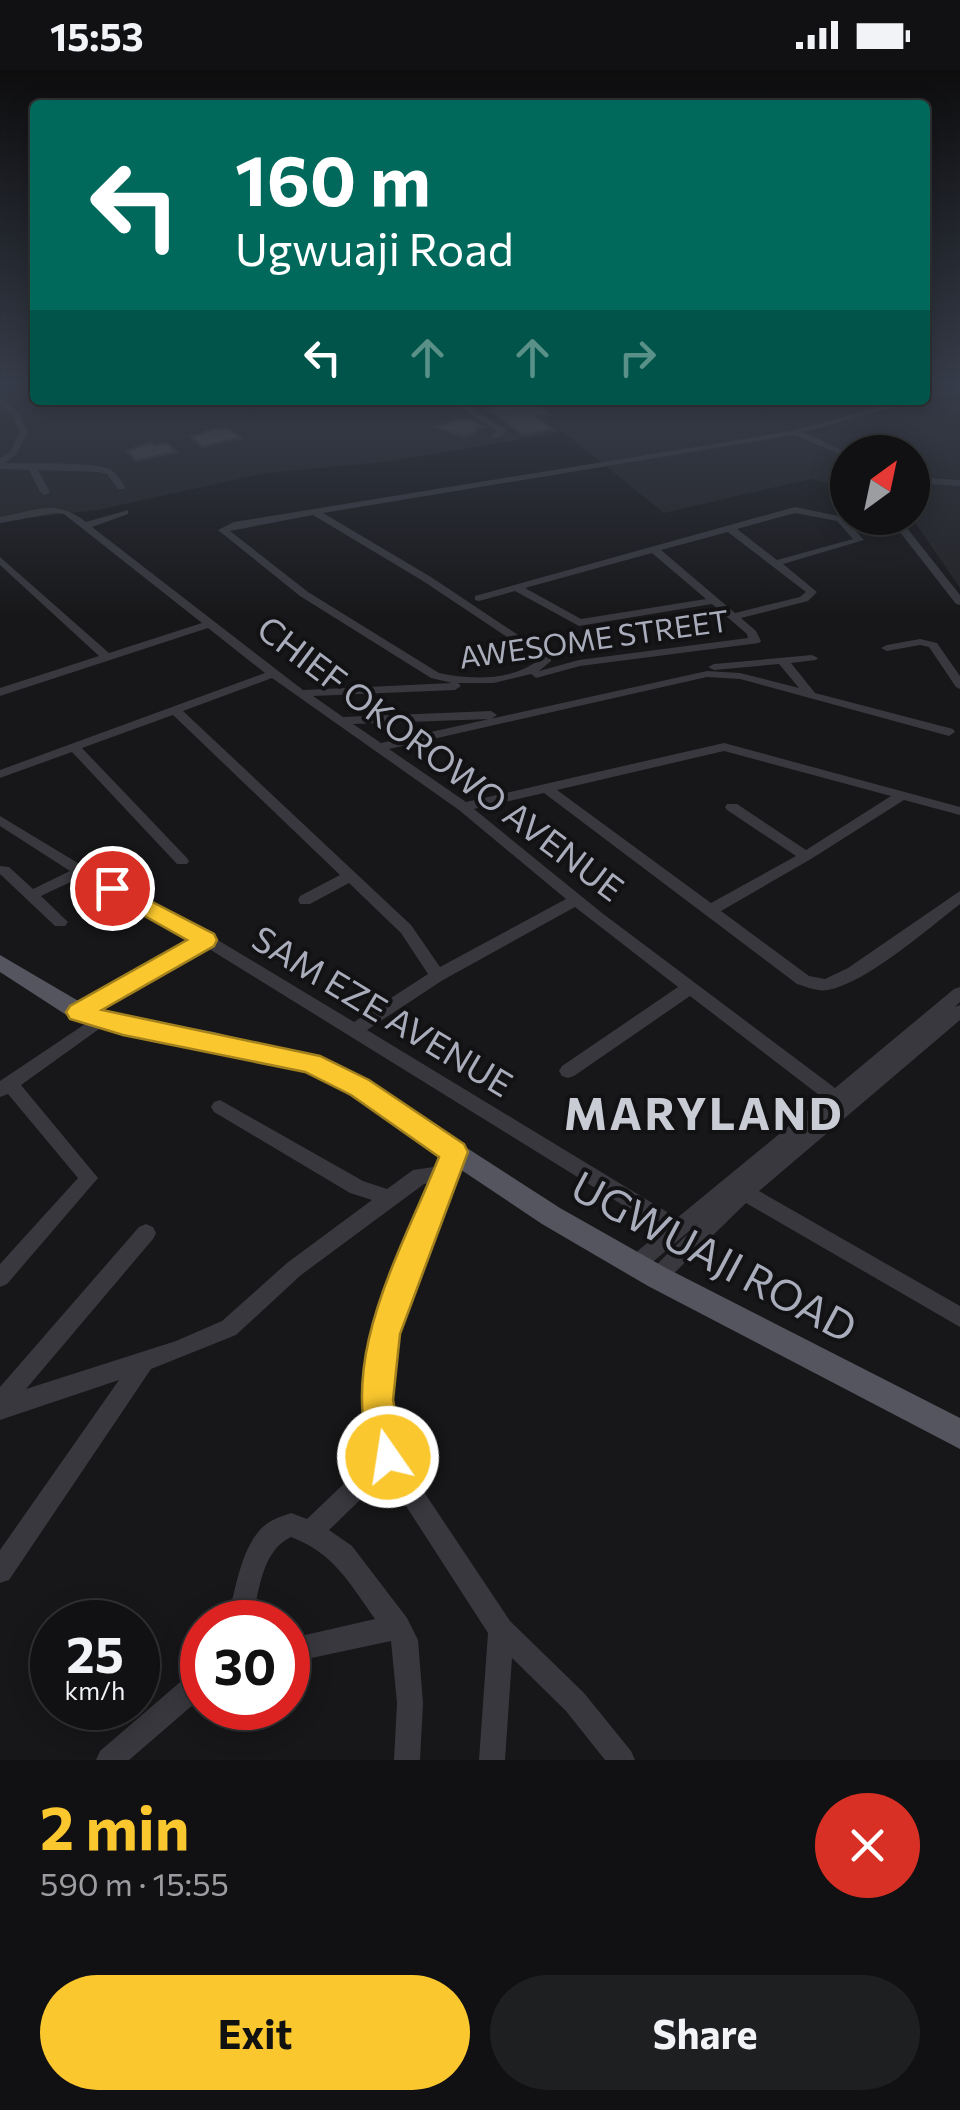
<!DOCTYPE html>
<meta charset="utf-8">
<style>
body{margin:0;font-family:Commissioner,sans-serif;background:#1e1f21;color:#f1f3f6;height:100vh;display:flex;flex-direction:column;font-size:38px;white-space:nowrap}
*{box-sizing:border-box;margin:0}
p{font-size:32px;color:#9c9da0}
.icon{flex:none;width:55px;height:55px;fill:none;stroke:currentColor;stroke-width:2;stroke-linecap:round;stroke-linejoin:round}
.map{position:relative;height:1690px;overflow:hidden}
.sheet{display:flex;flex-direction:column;background:#111113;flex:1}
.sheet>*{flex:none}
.top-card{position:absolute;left:30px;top:30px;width:900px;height:305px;border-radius:10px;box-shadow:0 5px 25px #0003,0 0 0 2px #303133;background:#00695c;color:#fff;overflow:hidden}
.needle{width:65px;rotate:33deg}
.fabs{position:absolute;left:830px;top:365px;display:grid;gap:20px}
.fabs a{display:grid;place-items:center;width:100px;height:100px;border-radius:50%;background:#111113;box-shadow:0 5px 25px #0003,0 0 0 2px #303133;font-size:50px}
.speed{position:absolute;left:30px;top:1530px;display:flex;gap:20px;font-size:50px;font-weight:700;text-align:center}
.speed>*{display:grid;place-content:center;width:130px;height:130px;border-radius:50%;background:#111113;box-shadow:0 5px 25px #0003,0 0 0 2px #303133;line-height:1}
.speed small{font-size:25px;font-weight:400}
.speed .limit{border:15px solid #d22;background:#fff;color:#111}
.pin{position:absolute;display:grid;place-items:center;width:85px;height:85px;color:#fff;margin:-42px;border:5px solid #fff;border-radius:50%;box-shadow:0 2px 10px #0007}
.me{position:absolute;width:110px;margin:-55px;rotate:347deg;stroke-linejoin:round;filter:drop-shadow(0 0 8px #0008)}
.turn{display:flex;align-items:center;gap:35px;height:210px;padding:0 40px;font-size:45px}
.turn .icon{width:130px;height:130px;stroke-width:2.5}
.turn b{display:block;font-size:70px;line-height:85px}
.lanes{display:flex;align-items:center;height:95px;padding:0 40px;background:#0003;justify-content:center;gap:50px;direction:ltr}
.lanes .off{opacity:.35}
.round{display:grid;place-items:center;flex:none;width:105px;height:105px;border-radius:52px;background:#1e1f21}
.headline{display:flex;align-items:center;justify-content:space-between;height:170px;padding:0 40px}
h1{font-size:60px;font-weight:700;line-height:75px;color:#fac72e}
.action{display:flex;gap:20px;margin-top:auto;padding:20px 40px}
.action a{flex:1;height:115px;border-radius:60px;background:#fac72e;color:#111;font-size:40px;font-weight:700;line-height:115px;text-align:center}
.action a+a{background:#1e1f21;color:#f1f3f6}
.status{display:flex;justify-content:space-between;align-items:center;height:70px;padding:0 50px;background:#111113;direction:ltr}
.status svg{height:28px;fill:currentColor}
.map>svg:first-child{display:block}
</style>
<div class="status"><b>15:53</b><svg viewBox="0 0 49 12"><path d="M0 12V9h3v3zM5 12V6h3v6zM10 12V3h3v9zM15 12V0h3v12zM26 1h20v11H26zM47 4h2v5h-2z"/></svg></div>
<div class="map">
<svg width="960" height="1690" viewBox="0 0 960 1690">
<rect width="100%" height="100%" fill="#171719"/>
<!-- built -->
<polygon fill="#232326" points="0,313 35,313 35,330 925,330 925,313 960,313 960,518 912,448 912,382 848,382 847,419 811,409 664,443 563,362 387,392 266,403 98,440 0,451"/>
<!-- building -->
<g fill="#414146" stroke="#313135" stroke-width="2.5">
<polygon points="484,330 534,332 552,345 537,347 554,360 522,365 491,342 488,339 494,338"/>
<polygon points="459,349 472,350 484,357 477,358 475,364 462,366 433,357"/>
<polygon points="214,359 229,359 241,368 202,377 191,367"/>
<polygon points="151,372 154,375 167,373 177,382 136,391 126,381"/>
</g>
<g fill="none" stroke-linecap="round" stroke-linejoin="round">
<!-- minor -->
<g fill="#38383e" fill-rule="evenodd">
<polygon points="960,318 960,322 925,330 924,330 925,326"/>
<path d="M0,327L18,342L28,362L16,385L4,393C25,394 92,391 109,399C116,402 121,410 125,417L124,419H118L107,404L98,402L38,400L50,422L45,425L40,422L29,400L0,399V388L10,382L20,362L12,345L0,333Z"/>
<path d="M907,330H920L804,362L848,383V388L795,365L323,443L431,507L551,587V591L539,601L579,590L748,568L747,564L712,534L579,556L515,521L479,531L475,530V526L795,437L843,447L864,470L783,494L817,522L808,531L741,548L756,561L761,571L759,573L580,596L536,608L531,604L494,613H458L461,616L455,620L313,626L343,647L491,641L497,645L491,649L353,654L381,673L707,601L740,603L799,618L779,594L714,600L708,597L714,594L812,585L818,588L816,590L791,593L815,623L953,659L955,662L949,666L740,609L707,607L389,679L466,732L724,673L960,737V745L904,730L811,789L721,841L809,906L825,909L848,898L960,821V834C928,859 866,913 828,920C818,922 807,917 797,914L544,723L474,739L602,843L835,1018L954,919L960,917V932L955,937L960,935V950L759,1121L960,1236V1257L746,1133L664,1213L657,1216L650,1213L647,1207L650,1201L700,1152L642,1201L635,1204L628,1201L625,1195L628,1189L663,1160L206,877L85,946H73L71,942L73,938L194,870L81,807L41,826L68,852L65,856H55L0,804V796L9,797L33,819L70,801L0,756V746L86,798L211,866L354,952L428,904L401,863L349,813L310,834H300L298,830L300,826L340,805L173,645L82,678L187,788L189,791L187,794H177L72,682L0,708V700L265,603L208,558L0,626V618L99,586L0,495V487L109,583L202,553L64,444L56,443L0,453V447C36,441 55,428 86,452L128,440V444L92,457L303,620L452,613L431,608L300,526L218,460L234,452L726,372L795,360ZM795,443L837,451L853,469L777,490L737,459ZM313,445L423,511L540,589C513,611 470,610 439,603L308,522L230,461ZM728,462L806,522L800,527L735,543L661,480ZM652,483L706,529L581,549L525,518ZM272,608L459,740L566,829L440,897L411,855L183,641ZM724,681L891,726L806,780L737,734H727L725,737L727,740L796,786L711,833L557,720ZM575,837L678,917L562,996L559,1001L562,1006L568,1008L574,1006L690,926L823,1028L677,1148L367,960L443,910Z"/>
<polygon points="463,336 469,336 507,361 498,368 492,368 492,364 497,361 463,340"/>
<polygon points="912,407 960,410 960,416 912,413"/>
<polygon points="889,448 899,448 960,525 960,535 956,534"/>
<polygon points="920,569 937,573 960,606 960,619 956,617 929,577 920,575 887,581 881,578 887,575"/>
<polygon points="100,944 106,946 108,950 106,954 21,1015 98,1108 7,1214 0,1217 0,1194 78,1108 8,1024 0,1027 0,1011"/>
<path d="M220,1030L363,1111L387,1119L413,1100L440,1096L448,1078L454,1075L460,1078L463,1083L394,1264L387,1330L398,1383L510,1551L584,1623L631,1681L635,1690H605L566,1641L512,1588L505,1690H479L488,1563L386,1405L329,1460L352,1476L407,1548L418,1570L423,1633L420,1690H394L397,1633L391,1571L288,1593V1569L375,1549C350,1514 334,1483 291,1467C260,1482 260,1523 251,1552H227C235,1523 241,1471 268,1453C275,1448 283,1446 291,1443L307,1449L376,1383L365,1330L374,1264L433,1113L424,1114L301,1205L236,1265L151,1299L9,1510L0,1513V1480L119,1310L0,1350V1317L139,1157L146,1154L153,1157L156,1163L153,1169L26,1319L176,1271L222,1251L287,1193L372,1130L350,1123L214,1042L211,1037L214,1032Z"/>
<polygon points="202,1597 202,1627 129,1690 96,1690 100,1681 193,1601"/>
</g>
<!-- major -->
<polygon fill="#54555e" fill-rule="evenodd" points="0,885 87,936 103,942 214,962 337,994 560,1138 666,1198 960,1348 960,1379 648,1216 542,1154 322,1007 214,980 92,956 71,948 0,902"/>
</g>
<!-- sky -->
<linearGradient id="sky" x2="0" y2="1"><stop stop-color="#0d0d0e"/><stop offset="0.57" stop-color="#363c49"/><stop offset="1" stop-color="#363c49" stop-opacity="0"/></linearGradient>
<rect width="960" height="549" fill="url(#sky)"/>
<!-- route -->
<path fill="#fac72e" stroke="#a2811e" stroke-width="2.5" d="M112,811L214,864L217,870L214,876L102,940L320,986L369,1010L464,1074L468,1082L400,1264L393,1330L405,1387L400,1399L388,1404L376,1399C332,1295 401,1183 439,1087L351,1025L305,1002L123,965L70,949L66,942L70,936L187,870L104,823L101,818L104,813Z"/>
<g text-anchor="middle" stroke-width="8" stroke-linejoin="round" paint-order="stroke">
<!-- far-street labels -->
<g font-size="30" fill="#a9acba" stroke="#121214">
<text transform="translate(594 570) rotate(-8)" y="10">AWESOME STREET</text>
</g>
<!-- street labels -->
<g font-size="35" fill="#a9acba" stroke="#121214">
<text transform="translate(440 689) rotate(37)" y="12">CHIEF OKOROWO AVENUE</text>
<text transform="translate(382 942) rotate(31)" y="12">SAM EZE AVENUE</text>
</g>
<!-- near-street labels -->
<g font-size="42" fill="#a9acba" stroke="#121214">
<text transform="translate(714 1187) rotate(28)" y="15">UGWUAJI ROAD</text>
</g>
<!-- district labels -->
<g font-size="45" font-weight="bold" letter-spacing="2.5" fill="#caccd5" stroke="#121214">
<text x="704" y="1060">MARYLAND</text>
</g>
</g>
</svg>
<div class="fabs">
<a><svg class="needle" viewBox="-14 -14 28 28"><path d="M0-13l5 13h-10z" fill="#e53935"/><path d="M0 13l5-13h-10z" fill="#9c9da0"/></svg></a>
</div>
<div class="speed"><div>25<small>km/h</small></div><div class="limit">30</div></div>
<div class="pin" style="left:112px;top:818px;background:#d93025"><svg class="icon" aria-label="arrive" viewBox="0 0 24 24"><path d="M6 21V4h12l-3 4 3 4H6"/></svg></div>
<svg class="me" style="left:388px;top:1387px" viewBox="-20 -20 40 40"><circle r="17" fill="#fac72e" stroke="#fff" stroke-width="3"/><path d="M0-11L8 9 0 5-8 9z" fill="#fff"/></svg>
<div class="top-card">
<div class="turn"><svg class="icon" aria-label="left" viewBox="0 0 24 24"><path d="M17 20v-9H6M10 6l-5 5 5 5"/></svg><div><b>160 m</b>Ugwuaji Road</div></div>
<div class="lanes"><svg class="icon" aria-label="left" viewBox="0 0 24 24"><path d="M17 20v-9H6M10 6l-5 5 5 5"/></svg><svg class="icon off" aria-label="ahead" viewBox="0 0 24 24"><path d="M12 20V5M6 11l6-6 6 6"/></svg><svg class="icon off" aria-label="ahead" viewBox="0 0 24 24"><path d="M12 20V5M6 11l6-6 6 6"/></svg><svg class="icon off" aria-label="right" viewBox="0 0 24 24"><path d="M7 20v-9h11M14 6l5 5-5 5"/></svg></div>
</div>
</div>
<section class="sheet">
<div class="headline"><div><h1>2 min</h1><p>590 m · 15:55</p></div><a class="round" style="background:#d93025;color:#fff"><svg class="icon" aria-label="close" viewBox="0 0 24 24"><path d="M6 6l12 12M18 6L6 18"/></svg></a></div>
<div class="action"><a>Exit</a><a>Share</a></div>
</section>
